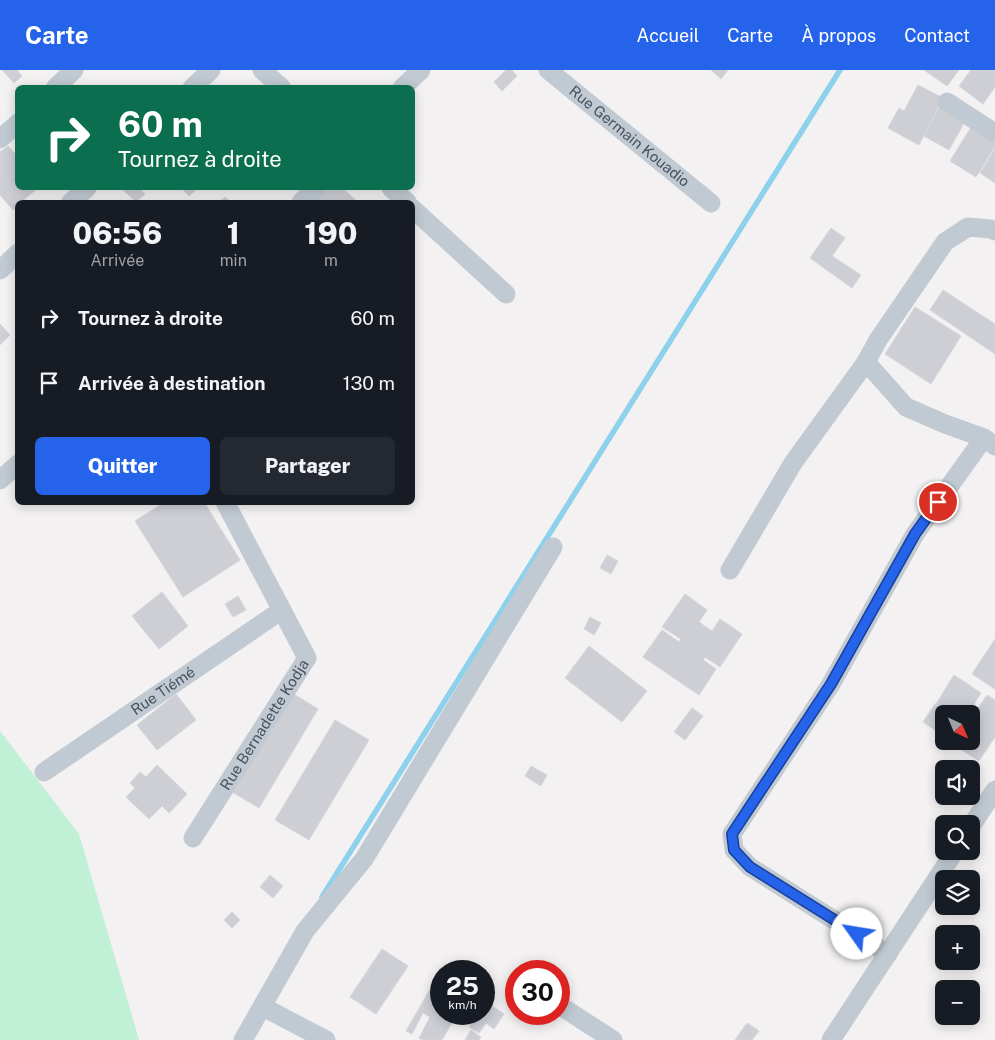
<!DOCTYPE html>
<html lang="fr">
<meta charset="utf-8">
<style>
body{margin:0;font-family:"Public Sans",sans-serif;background:#242831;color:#f1f3f6;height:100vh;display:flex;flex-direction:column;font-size:19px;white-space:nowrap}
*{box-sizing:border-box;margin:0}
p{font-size:16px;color:#9ea1a6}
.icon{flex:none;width:28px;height:28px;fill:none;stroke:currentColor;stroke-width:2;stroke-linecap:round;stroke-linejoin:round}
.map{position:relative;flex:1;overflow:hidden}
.side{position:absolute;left:15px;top:130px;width:400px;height:305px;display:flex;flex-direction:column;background:#171b24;border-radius:8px;box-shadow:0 2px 12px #0003}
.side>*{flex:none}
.guide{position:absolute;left:15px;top:15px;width:400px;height:105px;border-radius:8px;box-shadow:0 2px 12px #0003;background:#0b6e4f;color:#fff;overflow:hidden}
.needle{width:32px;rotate:136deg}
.tools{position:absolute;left:935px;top:635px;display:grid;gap:10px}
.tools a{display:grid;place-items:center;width:45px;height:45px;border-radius:8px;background:#171b24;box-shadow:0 2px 12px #0003;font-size:25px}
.speed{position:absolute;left:430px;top:890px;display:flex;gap:10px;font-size:25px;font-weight:700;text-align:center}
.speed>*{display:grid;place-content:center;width:65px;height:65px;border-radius:50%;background:#171b24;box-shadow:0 2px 12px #0003;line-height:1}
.speed small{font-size:12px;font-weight:400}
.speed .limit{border:8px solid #d22;background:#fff;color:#111}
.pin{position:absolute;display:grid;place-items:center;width:42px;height:42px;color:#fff;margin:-21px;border:2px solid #fff;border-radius:50%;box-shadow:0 1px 5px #0007}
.me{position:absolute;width:55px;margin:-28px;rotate:302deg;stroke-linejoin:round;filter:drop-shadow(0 0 4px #0008)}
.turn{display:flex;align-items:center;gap:18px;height:105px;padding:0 20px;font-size:22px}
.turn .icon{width:65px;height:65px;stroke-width:2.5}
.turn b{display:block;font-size:35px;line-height:42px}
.eta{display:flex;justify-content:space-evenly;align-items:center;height:85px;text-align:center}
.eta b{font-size:30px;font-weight:800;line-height:35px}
.button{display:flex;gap:10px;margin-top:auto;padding:10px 20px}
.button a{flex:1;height:58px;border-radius:8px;background:#2563eb;color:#fff;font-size:20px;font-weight:800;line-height:58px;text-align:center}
.button a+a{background:#242831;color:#f1f3f6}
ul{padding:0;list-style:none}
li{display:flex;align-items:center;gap:15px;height:65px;padding:0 20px}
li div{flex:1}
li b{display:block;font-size:19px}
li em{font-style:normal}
header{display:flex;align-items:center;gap:30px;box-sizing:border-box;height:70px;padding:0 25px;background:#2563eb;color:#fff}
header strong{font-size:24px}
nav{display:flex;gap:28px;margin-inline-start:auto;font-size:18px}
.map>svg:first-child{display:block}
</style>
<header>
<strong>Carte</strong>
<nav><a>Accueil</a><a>Carte</a><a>À propos</a><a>Contact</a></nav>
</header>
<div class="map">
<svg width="995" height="970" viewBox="0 0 995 970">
<rect width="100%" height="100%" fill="#f3f1f1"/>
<!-- grass -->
<polygon fill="#c0f0d6" points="0,661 79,764 139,970 0,970"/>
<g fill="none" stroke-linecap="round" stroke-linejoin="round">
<!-- stream -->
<polyline stroke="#8dd1ed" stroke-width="5.5" points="322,827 840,0"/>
</g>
<!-- building -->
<g fill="#cdcfd5" stroke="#d5d6dc">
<polygon points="2,0 17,0 22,6 14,13"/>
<polygon points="506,0 512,0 517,6 502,21 494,12"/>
<polygon points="711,0 728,0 721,9"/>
<polygon points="924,0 959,0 947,16"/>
<polygon points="971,0 995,0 995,17 983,34 959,16"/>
<polygon points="918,15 943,28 919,75 888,58 899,38 904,41"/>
<polygon points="941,34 967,48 949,80 924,66"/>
<polygon points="973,54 995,68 995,77 976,107 950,91"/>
<polygon points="8,76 18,87 18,118 38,118 21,132 18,132 18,136 13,140 0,125 0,82"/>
<polygon points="995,79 995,113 980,103"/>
<polygon points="121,118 139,118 145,124 136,132"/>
<polygon points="181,118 198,118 189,126"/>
<polygon points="328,118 342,118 358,132 314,132"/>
<polygon points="225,127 231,132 219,132"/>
<polygon points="831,158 845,168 832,186 861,205 852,218 810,188"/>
<polygon points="943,220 995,254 995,284 930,240"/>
<polygon points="915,237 961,266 931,314 885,284"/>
<polygon points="0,254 10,265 0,275"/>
<polygon points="165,432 204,432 240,490 183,527 135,451"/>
<polygon points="607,485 618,491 611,504 600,498"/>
<polygon points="162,522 188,556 159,579 132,546"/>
<polygon points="685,524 707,540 699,552 712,561 720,549 742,564 720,597 705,587 703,590 716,599 699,625 643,587 662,560 679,572 681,569 662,557"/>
<polygon points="238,526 246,540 233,547 225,534"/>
<polygon points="590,547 601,553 594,565 584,559"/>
<polygon points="995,569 995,619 972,604"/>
<polygon points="589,576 647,621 622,652 565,608"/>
<polygon points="954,605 981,623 968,644 951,644 936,634"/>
<polygon points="292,623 318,639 259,738 232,722"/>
<polygon points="176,624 196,650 157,680 137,655"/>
<polygon points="987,625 995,630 995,667 979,691 954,675 956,671 971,671 971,649"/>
<polygon points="935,634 950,644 944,644 944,666 923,652"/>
<polygon points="692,638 703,646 685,670 674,662"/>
<polygon points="335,650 369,670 309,770 275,750"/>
<polygon points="157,695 187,724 169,743 162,736 149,749 126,727 135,718 130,713 140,702 146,707"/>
<polygon points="531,696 547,705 541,716 525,706"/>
<polygon points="270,805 283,816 273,828 260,817"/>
<polygon points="232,842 240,850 232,858 224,850"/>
<polygon points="382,879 408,896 376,944 350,927"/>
<polygon points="433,914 441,918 441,944 457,944 442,970 422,970 419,968 430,947 423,943 412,964 406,961"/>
<polygon points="486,932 504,944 494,959 486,953 479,963 469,957 478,944 484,944 484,935"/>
<polygon points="747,953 759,961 752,970 735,970"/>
<polygon points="471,960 481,967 479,970 465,970"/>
</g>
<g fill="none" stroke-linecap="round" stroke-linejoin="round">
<!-- street -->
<g stroke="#c1cad2" stroke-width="19">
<polyline points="262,0 282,18"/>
<path id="s1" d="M548,0L711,133"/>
<polyline points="55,18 74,0"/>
<polyline points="192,18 211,0"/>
<polyline points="402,18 421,0"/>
<polyline points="947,32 995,63"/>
<polyline points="0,69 18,53"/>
<polyline points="391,118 407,132"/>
<polyline points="71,132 87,118"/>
<polyline points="301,132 316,118"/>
<polyline points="412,138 506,224"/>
<polyline points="0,200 18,183"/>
<polyline points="866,292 906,337 945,354 984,368 995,376"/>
<polyline points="0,410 18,394"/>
<polyline points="730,500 793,393 866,292 878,270 945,172 968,157 990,159 995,161"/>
<path id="s2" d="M44,702L282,540"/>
<polyline points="971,756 995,720"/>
<path id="s3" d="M193,768L307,588L225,432"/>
<polyline points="888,884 750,797 734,780 732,764 831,614 915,464 984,368"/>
<polyline points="559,935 613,970"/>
<polyline points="263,937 326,970"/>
<polyline points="243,970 305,861 364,789 553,477"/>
<polyline points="831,970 955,781"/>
</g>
</g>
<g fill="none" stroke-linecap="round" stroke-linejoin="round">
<defs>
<polyline id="route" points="857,864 750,797 734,780 732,764 831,614 915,464 938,432"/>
</defs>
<!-- route casing -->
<use href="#route" stroke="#184099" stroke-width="12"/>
<!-- route -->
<use href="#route" stroke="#2563eb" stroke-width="9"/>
</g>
<g text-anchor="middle" stroke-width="4" stroke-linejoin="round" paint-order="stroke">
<!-- street labels -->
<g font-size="15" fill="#48525e" stroke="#fff">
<text dy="5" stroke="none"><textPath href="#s1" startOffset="105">Rue Germain Kouadio</textPath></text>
<text dy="5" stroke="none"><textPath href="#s2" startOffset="144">Rue Tiémé</textPath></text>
<text dy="5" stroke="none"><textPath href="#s3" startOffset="134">Rue Bernadette Kodja</textPath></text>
</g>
</g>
</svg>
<div class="tools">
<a><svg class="needle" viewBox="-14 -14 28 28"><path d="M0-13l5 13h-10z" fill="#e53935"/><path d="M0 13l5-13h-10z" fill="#9ea1a6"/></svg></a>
<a><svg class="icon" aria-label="sound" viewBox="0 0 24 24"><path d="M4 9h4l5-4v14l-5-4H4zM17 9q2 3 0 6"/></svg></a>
<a><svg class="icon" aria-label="search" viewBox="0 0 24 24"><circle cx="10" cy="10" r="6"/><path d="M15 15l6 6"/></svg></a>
<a><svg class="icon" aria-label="layers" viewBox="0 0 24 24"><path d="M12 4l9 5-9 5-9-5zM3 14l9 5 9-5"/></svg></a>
<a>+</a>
<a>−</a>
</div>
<div class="speed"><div>25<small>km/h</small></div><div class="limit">30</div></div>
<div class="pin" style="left:938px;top:432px;background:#d93025"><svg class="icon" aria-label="arrive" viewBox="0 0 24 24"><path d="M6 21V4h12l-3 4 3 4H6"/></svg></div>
<svg class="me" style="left:857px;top:864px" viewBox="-20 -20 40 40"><circle r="19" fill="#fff"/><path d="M0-13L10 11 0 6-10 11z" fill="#2563eb"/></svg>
<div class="guide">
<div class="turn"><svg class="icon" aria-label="right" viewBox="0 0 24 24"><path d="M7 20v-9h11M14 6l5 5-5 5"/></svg><div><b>60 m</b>Tournez à droite</div></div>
</div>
<section class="side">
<div class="eta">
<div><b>06:56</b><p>Arrivée</p></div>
<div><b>1</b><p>min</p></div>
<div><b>190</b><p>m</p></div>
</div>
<ul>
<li><svg class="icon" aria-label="right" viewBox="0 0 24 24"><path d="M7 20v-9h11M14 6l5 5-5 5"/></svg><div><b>Tournez à droite</b></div><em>60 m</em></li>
<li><svg class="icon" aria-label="arrive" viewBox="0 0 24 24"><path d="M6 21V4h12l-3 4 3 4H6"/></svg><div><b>Arrivée à destination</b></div><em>130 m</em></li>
</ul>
<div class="button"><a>Quitter</a><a>Partager</a></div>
</section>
</div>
